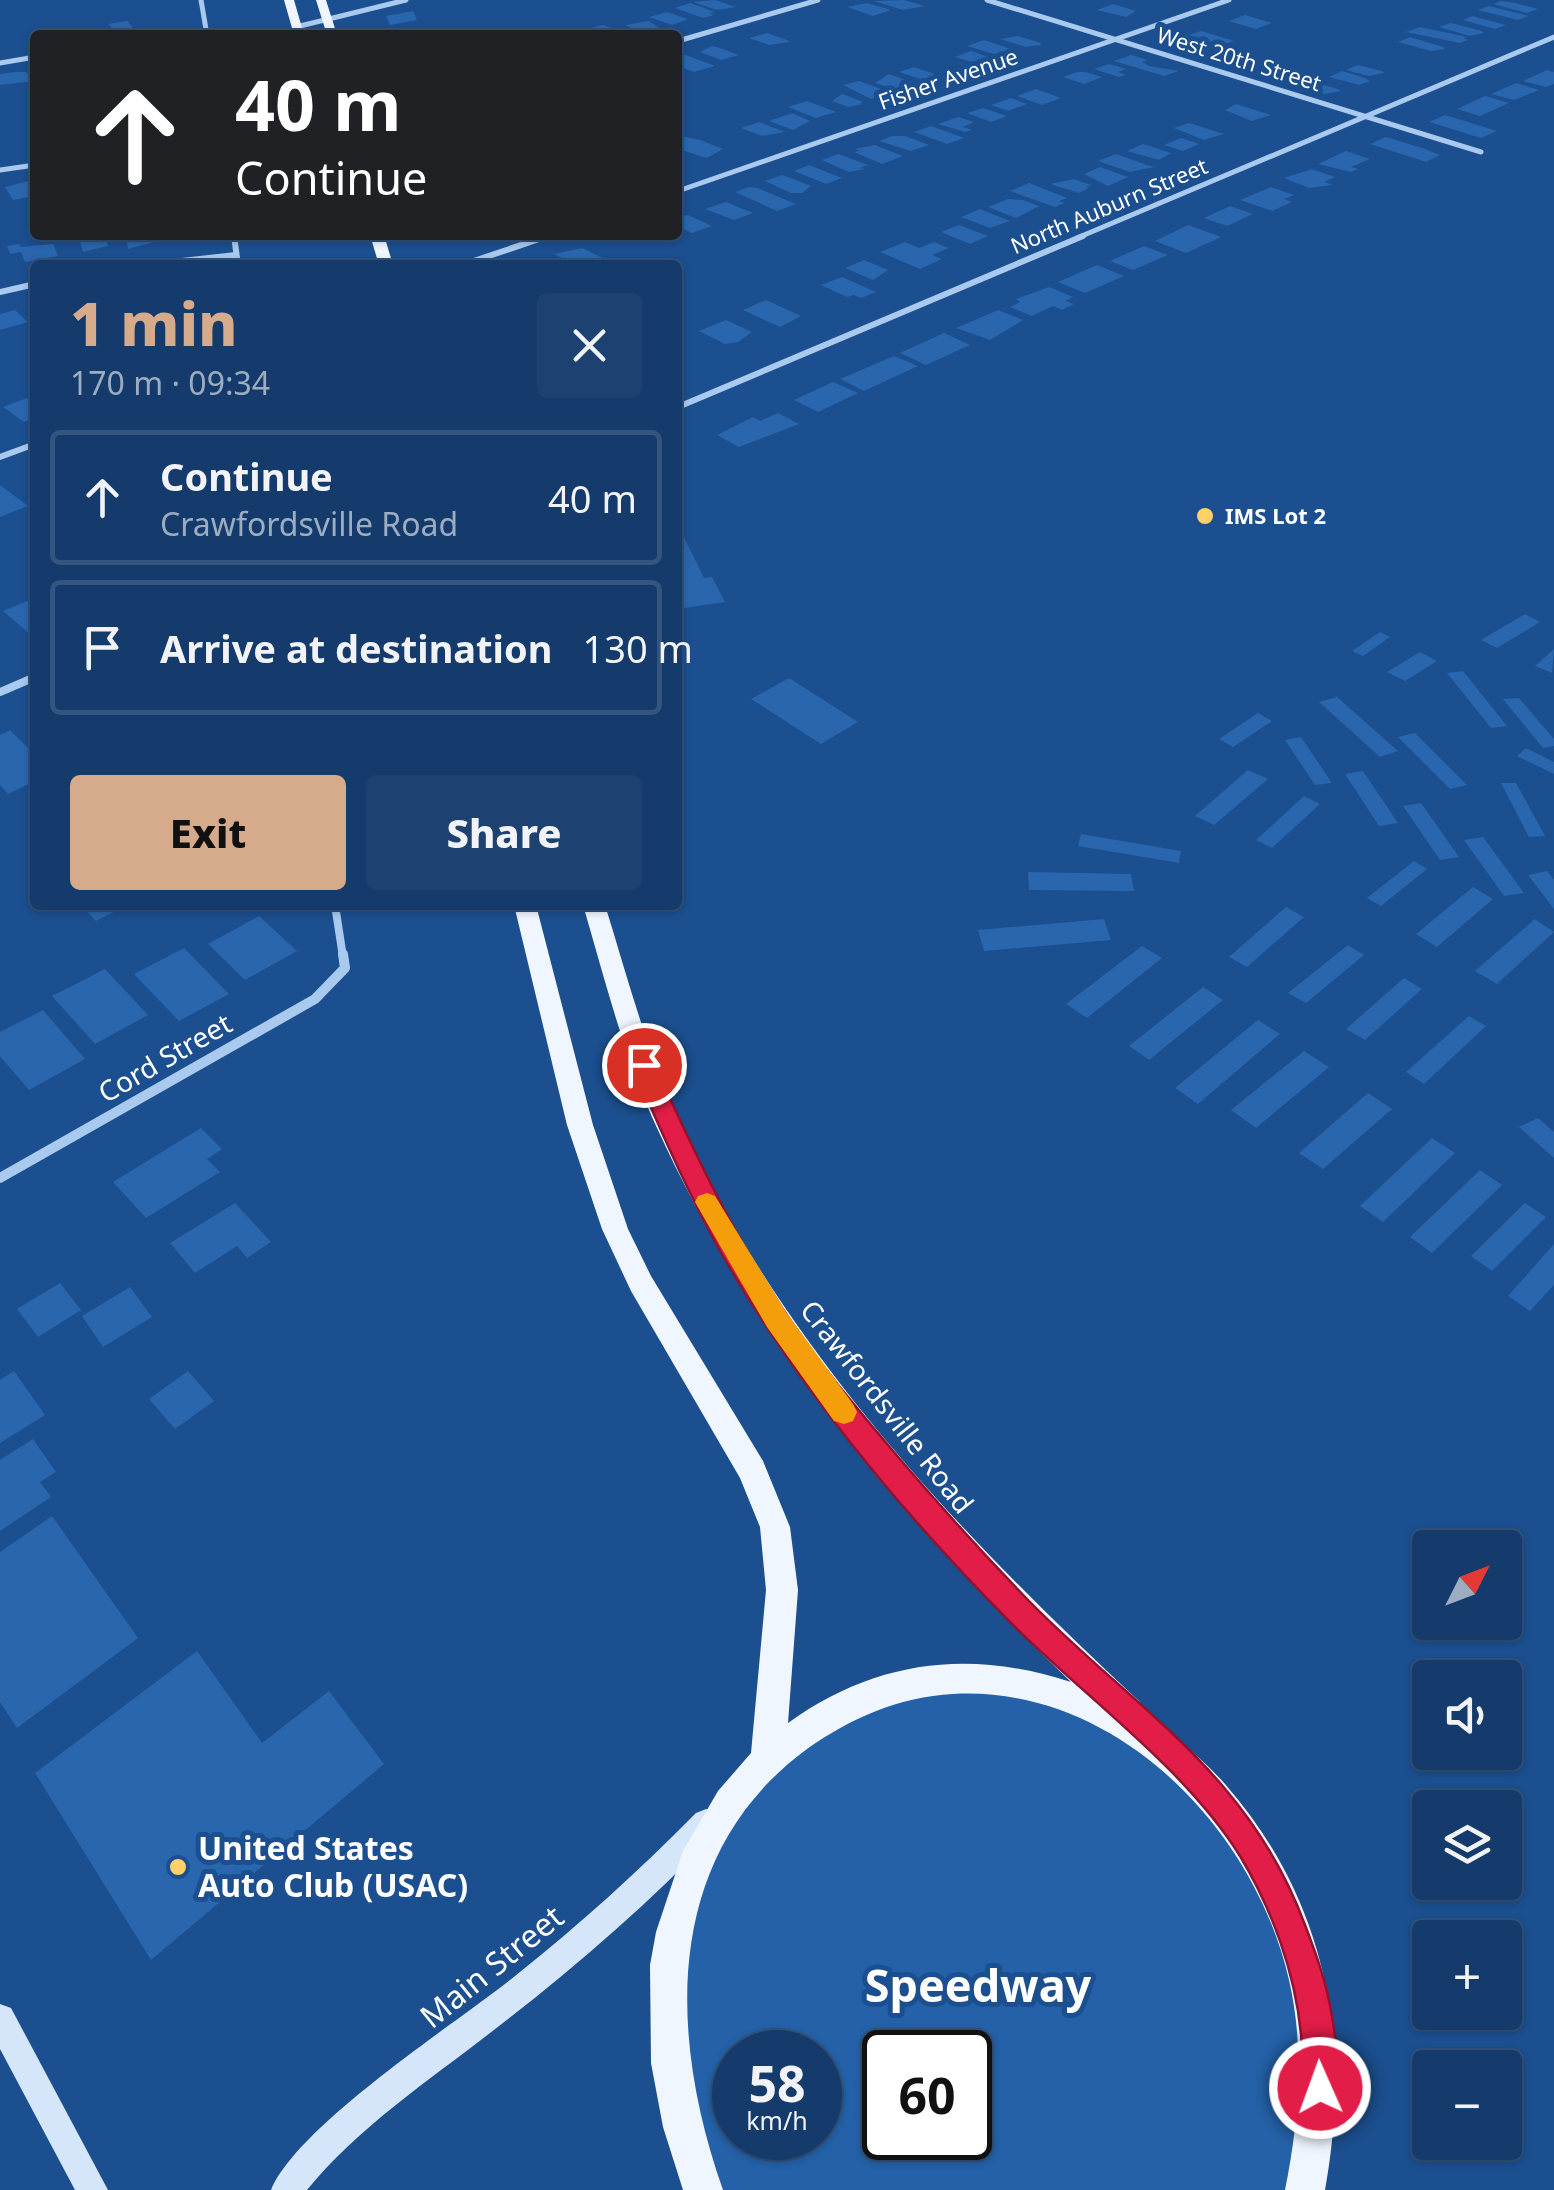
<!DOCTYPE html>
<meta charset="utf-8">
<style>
body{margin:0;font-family:"Noto Sans",sans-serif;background:#1d4271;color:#f1f3f6;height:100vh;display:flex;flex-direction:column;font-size:38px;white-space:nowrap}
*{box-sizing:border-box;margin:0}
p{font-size:32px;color:#9dadc1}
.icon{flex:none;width:55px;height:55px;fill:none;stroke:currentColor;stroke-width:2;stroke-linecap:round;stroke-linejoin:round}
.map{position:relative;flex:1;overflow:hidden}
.sheet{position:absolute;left:30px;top:260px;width:652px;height:650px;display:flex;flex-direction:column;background:#143b6b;border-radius:10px;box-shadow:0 2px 8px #0004,0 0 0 2px #33557e}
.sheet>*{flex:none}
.top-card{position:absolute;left:30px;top:30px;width:652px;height:210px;border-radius:10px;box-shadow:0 2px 8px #0004,0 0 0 2px #33557e;background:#202124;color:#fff;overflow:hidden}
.needle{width:65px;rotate:48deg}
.buttons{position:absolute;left:1412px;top:1530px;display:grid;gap:20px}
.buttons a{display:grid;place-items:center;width:110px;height:110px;border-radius:10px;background:#143b6b;box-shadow:0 2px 8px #0004,0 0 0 2px #33557e;font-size:50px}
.speed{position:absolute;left:712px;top:2030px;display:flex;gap:20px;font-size:50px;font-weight:700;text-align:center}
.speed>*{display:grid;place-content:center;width:130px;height:130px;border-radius:50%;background:#143b6b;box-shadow:0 2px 8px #0004,0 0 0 2px #33557e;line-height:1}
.speed small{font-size:25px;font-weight:400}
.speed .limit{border:5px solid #111;border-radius:15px;background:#fff;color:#111}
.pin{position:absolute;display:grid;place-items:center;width:85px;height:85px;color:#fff;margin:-42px;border:5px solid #fff;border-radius:50%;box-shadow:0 2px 10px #0007}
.me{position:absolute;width:110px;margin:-55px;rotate:358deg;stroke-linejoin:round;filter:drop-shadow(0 0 8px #0008)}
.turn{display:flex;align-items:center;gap:35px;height:210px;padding:0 40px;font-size:45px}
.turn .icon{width:130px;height:130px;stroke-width:2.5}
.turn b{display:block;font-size:70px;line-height:85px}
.round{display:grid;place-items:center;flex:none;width:105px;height:105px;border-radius:10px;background:#1d4271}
.headline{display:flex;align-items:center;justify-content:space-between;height:170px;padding:0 40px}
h1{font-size:60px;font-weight:800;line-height:75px;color:#d6ab8b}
.cta{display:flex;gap:20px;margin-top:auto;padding:20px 40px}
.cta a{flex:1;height:115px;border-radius:10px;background:#d6ab8b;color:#111;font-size:40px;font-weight:800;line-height:115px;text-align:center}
.cta a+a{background:#1d4271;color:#f1f3f6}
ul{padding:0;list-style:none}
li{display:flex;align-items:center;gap:30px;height:135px;margin:0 20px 15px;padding:0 20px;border:5px solid #33557e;border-radius:10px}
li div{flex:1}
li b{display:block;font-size:38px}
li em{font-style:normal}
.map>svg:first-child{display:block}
</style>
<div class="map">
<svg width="1554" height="2190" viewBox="0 0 1554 2190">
<rect width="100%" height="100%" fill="#1b4f8f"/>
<!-- green -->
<path fill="#2461a8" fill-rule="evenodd" d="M960,1677L1152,1740L1295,1933L1305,2190H703L685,2139L688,1884L811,1723ZM735,2052H820V2138H735ZM885,2052H970V2138H885Z"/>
<!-- building -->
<g fill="#2a66ad">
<polygon points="715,0 736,7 717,10 693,2"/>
<polygon points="904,0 925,6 903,10 874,1"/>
<polygon points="1501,1 1515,3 1538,9 1527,13 1493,4"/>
<polygon points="690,3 715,12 709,13 714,15 703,18 675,8"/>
<polygon points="867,3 891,10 873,16 847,7"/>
<polygon points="1113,4 1136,11 1126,17 1097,10"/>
<polygon points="1489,6 1529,16 1518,20 1478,10"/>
<polygon points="413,11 417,20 390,25 386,16"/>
<polygon points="667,12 688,19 672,25 649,17"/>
<polygon points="1245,15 1272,23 1256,29 1229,21"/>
<polygon points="1472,16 1506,25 1495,29 1463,20"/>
<polygon points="127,21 137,32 113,34 110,31 114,30 108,24"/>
<polygon points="649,21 663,30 642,33 625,25"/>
<polygon points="1451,23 1482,31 1484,33 1470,36 1439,27"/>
<polygon points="603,25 627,33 602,35 587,29"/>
<polygon points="1420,27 1467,37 1463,38 1468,40 1460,43 1406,32"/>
<polygon points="1201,31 1234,41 1222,45 1189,35"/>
<polygon points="767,33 787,40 790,42 769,45 749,38"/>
<polygon points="1018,36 1041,43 1040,45 1026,47 1000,39"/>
<polygon points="1410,37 1443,47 1445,49 1431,51 1398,42"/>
<polygon points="984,40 1017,51 1014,52 1018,53 1001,56 967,46"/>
<polygon points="712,46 717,47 739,55 721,60 700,52"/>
<polygon points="971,51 994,59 978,64 955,57"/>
<polygon points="683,54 715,66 694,72 678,66 678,56"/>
<polygon points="1131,55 1148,60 1142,62 1149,66 1179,71 1164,76 1114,61"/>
<polygon points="1109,64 1126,69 1118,72 1126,75 1119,77 1094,69"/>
<polygon points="1358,65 1382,71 1384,73 1369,76 1346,70"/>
<polygon points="914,67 940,76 926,81 899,72"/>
<polygon points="1547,70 1554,72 1554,84 1546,87 1523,81"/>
<polygon points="1342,71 1365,78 1370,81 1359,85 1329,77"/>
<polygon points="15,72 26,72 35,81 0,85 0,74"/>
<polygon points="1077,72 1085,72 1102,77 1084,84 1063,77"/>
<polygon points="889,74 917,84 898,90 875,83"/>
<polygon points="859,81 892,93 871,99 843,85"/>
<polygon points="1314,82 1338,89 1341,91 1325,94 1302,87"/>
<polygon points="1516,83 1539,90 1514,100 1491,94"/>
<polygon points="1036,89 1061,98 1042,105 1017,96"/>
<polygon points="842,94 864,102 860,103 863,104 848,107 832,101"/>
<polygon points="1485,96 1509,103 1480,116 1457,109"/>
<polygon points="1011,98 1027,104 1008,111 991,105"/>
<polygon points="807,101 836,112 816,118 788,107"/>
<polygon points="1236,104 1271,115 1252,121 1225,110"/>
<polygon points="983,108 1007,116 991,122 967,113"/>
<polygon points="792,113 810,121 793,130 769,121"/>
<polygon points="1445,115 1497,131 1481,138 1429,122"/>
<polygon points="958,117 974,122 963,127 972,130 965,132 938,124"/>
<polygon points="759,122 785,132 762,136 741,128"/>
<polygon points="1189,123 1224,134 1204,140 1174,128"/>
<polygon points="931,126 964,138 947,144 914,132"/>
<polygon points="681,136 700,140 723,149 707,158 678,149 678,137"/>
<polygon points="892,136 905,136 929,145 911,151 879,141"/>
<polygon points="1386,137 1425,149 1440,155 1426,162 1370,144"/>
<polygon points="1181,138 1199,144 1183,151 1164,145"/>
<polygon points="1143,144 1171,153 1159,160 1127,151"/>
<polygon points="875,145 903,156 882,164 854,152 860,151 855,149"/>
<polygon points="1346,151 1370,159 1351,167 1358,169 1351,172 1318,164"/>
<polygon points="838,154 844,156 868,165 860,168 865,169 849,172 822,160"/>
<polygon points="1116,154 1147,165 1154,167 1130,172 1098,161"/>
<polygon points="809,165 842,178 826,184 794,171"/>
<polygon points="1100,167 1128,177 1108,186 1084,174"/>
<polygon points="1312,169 1335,177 1324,182 1333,185 1309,188 1284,178"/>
<polygon points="782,175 788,177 811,186 802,193 791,193 765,181"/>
<polygon points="1074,179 1091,185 1086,187 1089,188 1079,193 1050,184"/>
<polygon points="32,180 35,196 13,200 5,187"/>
<polygon points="1029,183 1067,198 1059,201 1065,203 1055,207 1010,191"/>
<polygon points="749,187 757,188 796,204 777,211 735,192"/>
<polygon points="1271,187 1294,195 1284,199 1292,202 1272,211 1240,200"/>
<polygon points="1008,199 1023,200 1039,206 1016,218 988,207"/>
<polygon points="726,202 753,213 734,220 705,209"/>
<polygon points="1230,206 1253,214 1227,226 1204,218"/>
<polygon points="980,209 1010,221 990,228 961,217"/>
<polygon points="688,215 712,226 692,233 678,226 678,217"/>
<polygon points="959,225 988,236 970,244 941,232"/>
<polygon points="1188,225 1221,237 1186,253 1155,241"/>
<polygon points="78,235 104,235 108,246 83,252"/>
<polygon points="126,235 157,235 158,241 128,249"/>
<polygon points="905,242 919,248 934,242 949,248 932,255 942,259 920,269 880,252"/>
<polygon points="19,244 21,247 53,244 58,256 25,262 21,252 10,254 7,246"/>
<polygon points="1144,246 1168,255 1133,270 1110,261"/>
<polygon points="582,248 607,260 577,265 554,254"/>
<polygon points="864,260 888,270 873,280 845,268"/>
<polygon points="1097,265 1124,276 1085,293 1058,282"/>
<polygon points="842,277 876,292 861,298 854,295 847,297 821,285"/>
<polygon points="1049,287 1073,297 1065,301 1074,304 1062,310 1053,306 1032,316 1010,307 1020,302 1016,299"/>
<polygon points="766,300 801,316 780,327 743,310"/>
<polygon points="15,310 28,322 0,330 0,314"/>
<polygon points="998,310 1023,320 990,340 956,328"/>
<polygon points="726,320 752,332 738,342 725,344 699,331"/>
<polygon points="944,333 970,345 926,365 900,353"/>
<polygon points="894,356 918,366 864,391 840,379"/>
<polygon points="833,382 858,393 818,412 794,400"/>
<polygon points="35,395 35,418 24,422 3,407"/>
<polygon points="778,413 799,424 739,447 717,435 753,417 760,421"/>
<polygon points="0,485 28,506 0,517"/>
<polygon points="678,525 704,578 712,577 725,602 678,609"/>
<polygon points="35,598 35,634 31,635 3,611"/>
<polygon points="1525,614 1540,622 1497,648 1481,640"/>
<polygon points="1380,632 1390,637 1363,656 1352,651"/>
<polygon points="1554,649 1552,673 1535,666"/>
<polygon points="1420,652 1437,661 1405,681 1387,672"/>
<polygon points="1463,671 1507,726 1491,728 1447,673"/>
<polygon points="789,678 858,722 821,744 751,699"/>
<polygon points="1337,697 1398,751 1380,757 1319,702"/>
<polygon points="1519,698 1554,739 1554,746 1543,748 1503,699"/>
<polygon points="1258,713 1272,721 1233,747 1219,739"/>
<polygon points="10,730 35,755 35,781 8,794 0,785 0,735"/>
<polygon points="1415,733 1467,785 1450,789 1398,737"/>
<polygon points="1301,737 1332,783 1315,785 1285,740"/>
<polygon points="1526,748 1554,762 1554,774 1517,756"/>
<polygon points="1248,770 1268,779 1214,825 1195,816"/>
<polygon points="1363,771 1398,823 1379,826 1345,774"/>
<polygon points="1501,783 1516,783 1545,836 1529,837"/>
<polygon points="1304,796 1320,804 1272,848 1256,840"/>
<polygon points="1421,803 1459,857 1440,860 1403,806"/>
<polygon points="1081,834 1181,851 1179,863 1078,846"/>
<polygon points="1483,837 1524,893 1504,896 1464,840"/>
<polygon points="1414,861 1427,869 1381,906 1367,898"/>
<polygon points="1547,871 1554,880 1554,909 1528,875"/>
<polygon points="1028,872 1131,874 1134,891 1029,890"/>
<polygon points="1473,887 1493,899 1437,947 1416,934"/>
<polygon points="81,905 127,905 96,921"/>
<polygon points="1286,907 1304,917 1247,967 1229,957"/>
<polygon points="259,916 297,951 245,980 208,944"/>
<polygon points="1104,919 1111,940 984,951 978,930"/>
<polygon points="1535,919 1554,932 1497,984 1475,971"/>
<polygon points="1348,945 1364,955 1306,1003 1288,993"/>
<polygon points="1142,946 1162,958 1087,1018 1066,1004"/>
<polygon points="184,948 229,994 179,1021 134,974"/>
<polygon points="105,969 148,1015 95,1044 52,996"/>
<polygon points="1404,978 1422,989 1365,1040 1346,1029"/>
<polygon points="1203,987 1223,1000 1149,1060 1129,1046"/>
<polygon points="43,1010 85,1059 29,1090 0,1056 0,1032"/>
<polygon points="1469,1016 1486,1026 1424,1084 1406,1072"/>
<polygon points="1258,1020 1280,1034 1198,1104 1175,1088"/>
<polygon points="1304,1051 1329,1067 1256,1128 1231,1110"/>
<polygon points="1368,1093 1392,1109 1323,1169 1299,1153"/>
<polygon points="1538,1118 1554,1132 1554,1158 1519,1127"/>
<polygon points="201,1128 222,1149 207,1159 220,1172 146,1218 113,1182"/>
<polygon points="1432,1138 1455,1153 1383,1222 1360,1206"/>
<polygon points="1480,1170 1502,1185 1432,1253 1410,1237"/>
<polygon points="235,1203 271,1242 247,1258 237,1246 195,1273 170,1243"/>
<polygon points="1525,1203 1546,1217 1492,1271 1471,1256"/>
<polygon points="1554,1244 1554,1285 1530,1311 1508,1296"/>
<polygon points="60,1283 81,1310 38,1337 17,1309"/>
<polygon points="130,1287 152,1317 103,1347 82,1316"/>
<polygon points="14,1371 45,1415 0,1443 0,1380"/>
<polygon points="188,1371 214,1401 175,1429 149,1399"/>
<polygon points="33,1439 56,1472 40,1482 51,1497 0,1531 0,1460"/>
<polygon points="52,1516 138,1638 17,1728 0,1702 0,1552"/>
<polygon points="197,1651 262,1743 329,1691 384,1764 151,1960 35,1773"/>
</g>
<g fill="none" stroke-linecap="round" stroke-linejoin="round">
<!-- street-far3 -->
<g stroke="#a9c9ee" stroke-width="5">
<polyline points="201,0 207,35"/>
<polyline points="987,0 1481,152"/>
<polyline points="296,27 406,0"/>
<polyline points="678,41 818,0"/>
<polyline points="0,63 35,57"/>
<polyline points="0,170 35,165"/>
<polyline points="678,191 1229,0"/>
<polyline points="540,238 550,235"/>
<polyline points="1077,238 1554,37"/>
</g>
<!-- street-far2 -->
<g stroke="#a9c9ee" stroke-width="6">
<polyline points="234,236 238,265"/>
<polyline points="145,265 236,255"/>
<polyline points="462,265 548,236"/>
<polyline points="0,292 35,284"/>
<polyline points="678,407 1083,236"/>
<polyline points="0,457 35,444"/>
</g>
<!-- street-far1 -->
<g stroke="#a9c9ee" stroke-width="8">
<polyline points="0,692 35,677"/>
<polyline points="335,905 343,957"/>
</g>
<!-- street -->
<polyline stroke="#a9c9ee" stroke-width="10" points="0,1178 315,999 345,968 343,954"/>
<!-- secondary -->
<g fill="#d6e6fa" fill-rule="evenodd">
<path d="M706,1809L716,1813L720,1823L716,1833C649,1903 576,1967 499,2026C433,2078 360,2125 307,2190H271C298,2125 455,2024 515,1976C579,1925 639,1871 696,1813Z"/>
<polygon points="0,2004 11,2008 108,2190 75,2190 0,2049"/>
</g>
<!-- primary -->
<g fill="#f0f6ff" fill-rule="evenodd">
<polygon points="284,0 294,0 304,35 294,35"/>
<polygon points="316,0 326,0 337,35 327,35"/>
<polygon points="370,235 384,235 393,265 379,265"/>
<path d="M514,905H536L593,1125L628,1229L651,1276L763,1461L790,1527L798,1590L788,1723C876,1660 969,1649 1071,1682C902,1522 754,1340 657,1128C624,1057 605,980 583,905H605C628,979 648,1056 681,1126C787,1353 959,1534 1140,1702C1142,1707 1141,1712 1144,1716C1149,1724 1167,1732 1175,1738C1193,1752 1210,1767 1225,1784C1327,1901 1352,2041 1325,2190H1285C1299,2120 1305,2050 1289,1980C1255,1830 1117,1685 953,1694C899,1697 851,1718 807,1749C661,1856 669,2037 723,2190H683L663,2127L651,2063L650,1965L656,1932L683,1851L718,1791L751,1753L766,1590L760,1527L740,1478L631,1291L602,1229L567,1125Z"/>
</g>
</g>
<!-- route -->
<path fill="#e11d48" stroke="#92132f" stroke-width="2.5" d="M644,1056L655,1065C705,1178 760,1289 839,1386C899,1460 962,1532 1029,1601C1137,1711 1249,1773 1305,1925C1316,1954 1326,1981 1331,2011C1336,2039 1343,2075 1332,2101L1320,2106L1308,2101C1299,2080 1303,2056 1301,2034C1295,1972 1272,1909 1240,1856C1185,1768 1086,1698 1012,1624C904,1515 800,1390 723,1256C688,1194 660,1130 633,1065Z"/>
<!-- slow -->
<polygon fill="#f59e0b" points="707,1193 715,1196 786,1312 853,1404 857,1412 853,1421 844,1424 834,1421 767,1327 695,1202 698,1196"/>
<!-- markers -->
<g fill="#ffd166" stroke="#1b4f8f" stroke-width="4">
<circle cx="1205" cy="516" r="10"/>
<circle cx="178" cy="1867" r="10"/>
</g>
<g text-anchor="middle" stroke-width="10" stroke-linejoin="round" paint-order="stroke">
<!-- far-street labels -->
<g font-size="22" fill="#fff" stroke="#1b4f8f">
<text transform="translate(1239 59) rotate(17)" y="8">West 20th Street</text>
<text transform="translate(948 79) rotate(-19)" y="8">Fisher Avenue</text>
<text transform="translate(1109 206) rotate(-23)" y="8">North Auburn Street</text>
</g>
<!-- far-poi labels -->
<g font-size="22" font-weight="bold" fill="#fff" stroke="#1b4f8f" text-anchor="start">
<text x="1225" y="524">IMS Lot 2</text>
</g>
<!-- street labels -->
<g font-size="28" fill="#fff" stroke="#1b4f8f">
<text transform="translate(165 1058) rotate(-30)" y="10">Cord Street</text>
<text transform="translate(887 1407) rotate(52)" y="10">Crawfordsville Road</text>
</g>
<!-- near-poi labels -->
<g font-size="32" font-weight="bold" fill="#fff" stroke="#1b4f8f" text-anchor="start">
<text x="198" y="1860">United States<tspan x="198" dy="37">Auto Club (USAC)</tspan></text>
</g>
<!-- near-street labels -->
<g font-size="32" fill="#fff" stroke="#1b4f8f">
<text transform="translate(492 1967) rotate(-39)" y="11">Main Street</text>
</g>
<!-- near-district labels -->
<g font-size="45" font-weight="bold" fill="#fff" stroke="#1b4f8f">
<text x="978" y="2002">Speedway</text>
</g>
</g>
</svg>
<div class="buttons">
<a><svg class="needle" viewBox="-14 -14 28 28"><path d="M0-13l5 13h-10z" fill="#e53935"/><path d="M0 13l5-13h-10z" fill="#9dadc1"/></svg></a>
<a><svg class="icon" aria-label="sound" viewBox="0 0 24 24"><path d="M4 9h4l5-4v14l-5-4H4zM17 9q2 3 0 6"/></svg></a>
<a><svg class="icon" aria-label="layers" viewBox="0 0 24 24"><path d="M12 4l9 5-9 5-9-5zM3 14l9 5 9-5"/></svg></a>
<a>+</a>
<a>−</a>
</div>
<div class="speed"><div>58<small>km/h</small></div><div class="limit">60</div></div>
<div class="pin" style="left:644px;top:1065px;background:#d93025"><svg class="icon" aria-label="arrive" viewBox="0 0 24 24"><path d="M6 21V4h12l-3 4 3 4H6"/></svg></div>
<svg class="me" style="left:1320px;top:2088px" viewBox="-20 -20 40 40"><circle r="17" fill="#e11d48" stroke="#fff" stroke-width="3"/><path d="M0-11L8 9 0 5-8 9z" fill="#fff"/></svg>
<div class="top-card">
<div class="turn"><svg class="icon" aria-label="ahead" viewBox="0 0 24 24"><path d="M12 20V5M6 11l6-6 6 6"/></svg><div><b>40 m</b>Continue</div></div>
</div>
<section class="sheet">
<div class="headline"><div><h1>1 min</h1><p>170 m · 09:34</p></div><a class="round"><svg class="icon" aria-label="close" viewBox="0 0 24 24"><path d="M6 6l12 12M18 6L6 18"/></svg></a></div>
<ul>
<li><svg class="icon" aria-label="ahead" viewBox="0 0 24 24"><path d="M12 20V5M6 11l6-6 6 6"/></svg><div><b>Continue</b><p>Crawfordsville Road</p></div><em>40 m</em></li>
<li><svg class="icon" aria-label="arrive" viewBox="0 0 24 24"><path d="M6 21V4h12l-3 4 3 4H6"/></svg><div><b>Arrive at destination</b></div><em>130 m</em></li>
</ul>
<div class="cta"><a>Exit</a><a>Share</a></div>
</section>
</div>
